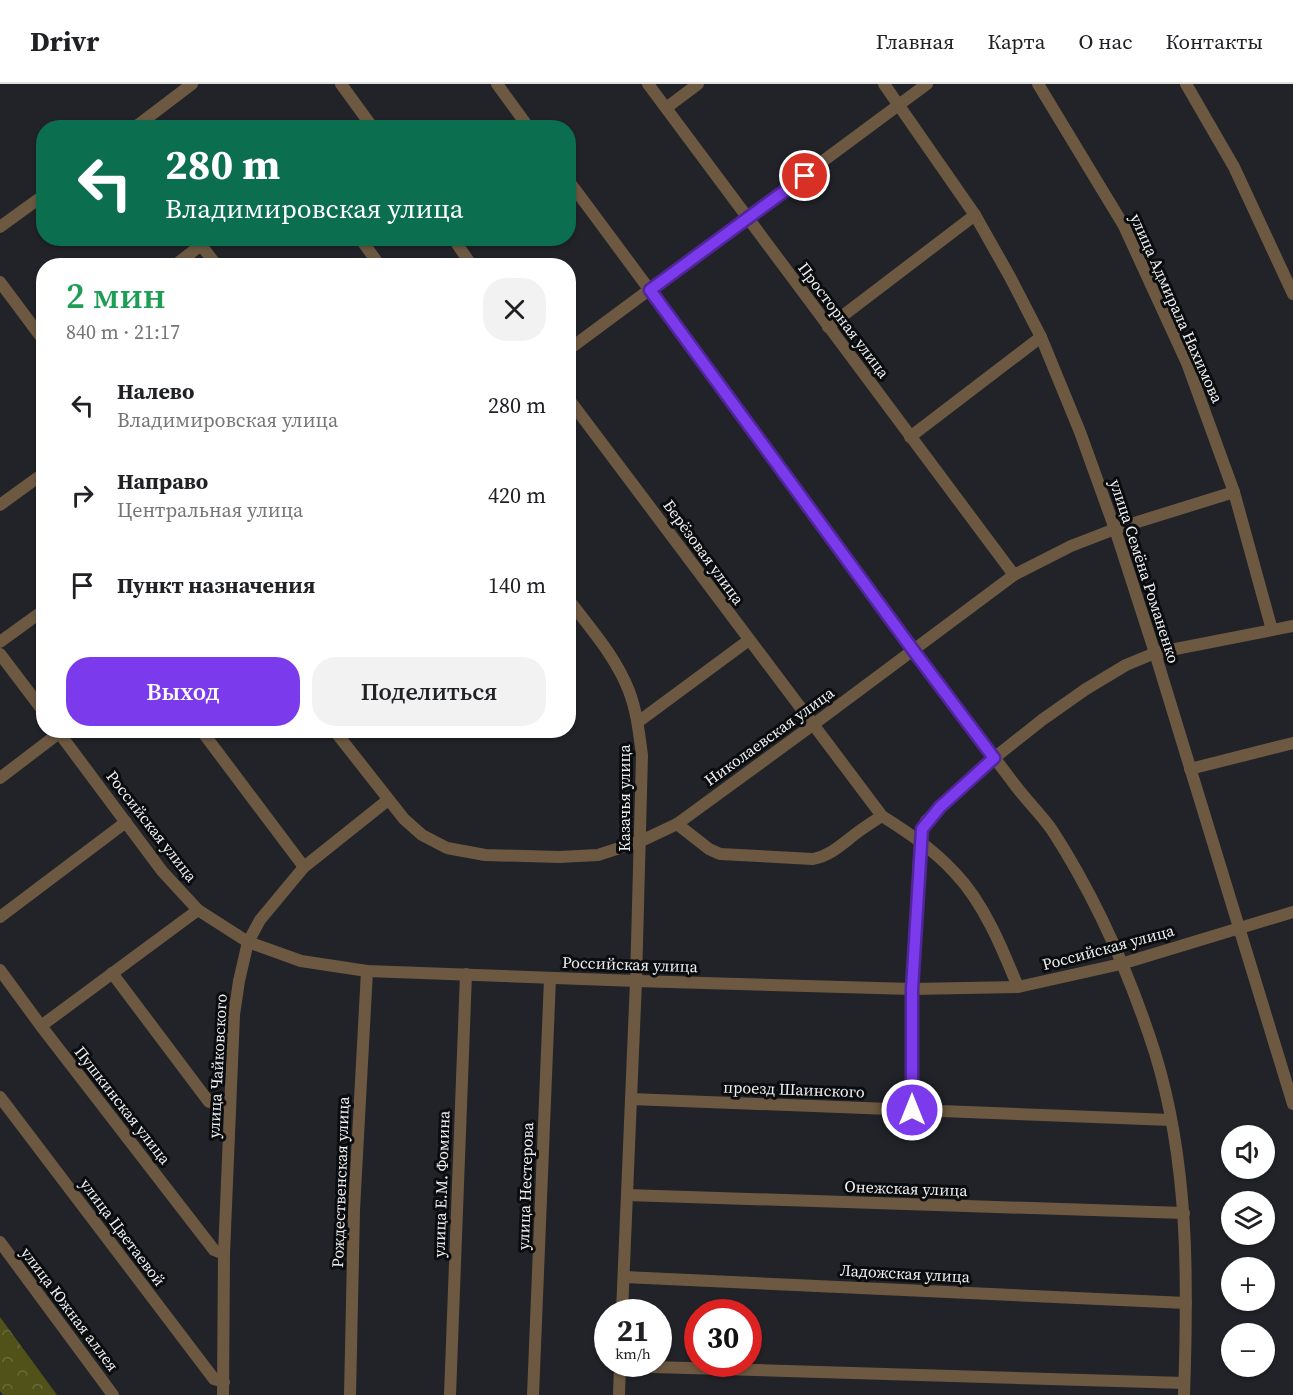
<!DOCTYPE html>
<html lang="ru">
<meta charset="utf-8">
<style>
body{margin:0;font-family:"Source Serif 4",serif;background:#f2f2f2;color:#202124;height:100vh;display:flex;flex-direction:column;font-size:22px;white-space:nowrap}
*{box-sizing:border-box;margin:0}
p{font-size:20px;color:#757577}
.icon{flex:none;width:33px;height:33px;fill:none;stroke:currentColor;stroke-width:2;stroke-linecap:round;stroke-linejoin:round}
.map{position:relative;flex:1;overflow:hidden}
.side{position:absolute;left:36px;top:174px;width:540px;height:480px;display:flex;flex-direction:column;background:#fff;border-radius:24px;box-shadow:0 2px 4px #0004}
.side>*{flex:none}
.hud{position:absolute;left:36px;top:36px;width:540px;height:126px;border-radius:24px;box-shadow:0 2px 4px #0004;background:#0b6e4f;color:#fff;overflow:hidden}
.fabs{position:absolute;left:1221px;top:1041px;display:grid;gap:12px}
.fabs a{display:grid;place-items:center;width:54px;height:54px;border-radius:50%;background:#fff;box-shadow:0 2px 4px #0004;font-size:30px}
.speed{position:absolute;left:594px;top:1215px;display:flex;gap:12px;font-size:30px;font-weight:700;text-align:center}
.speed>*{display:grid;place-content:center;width:78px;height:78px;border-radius:50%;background:#fff;box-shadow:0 2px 4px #0004;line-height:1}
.speed small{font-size:15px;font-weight:400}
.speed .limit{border:9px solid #d22;background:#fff;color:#111}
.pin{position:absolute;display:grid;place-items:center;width:51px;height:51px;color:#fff;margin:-26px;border:3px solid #fff;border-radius:50%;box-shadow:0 2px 6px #0007}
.me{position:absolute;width:66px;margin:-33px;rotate:0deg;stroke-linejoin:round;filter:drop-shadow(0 0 4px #0008)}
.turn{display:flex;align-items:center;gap:21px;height:126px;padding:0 30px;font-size:27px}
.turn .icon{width:78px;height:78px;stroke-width:2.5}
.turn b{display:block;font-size:42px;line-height:51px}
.round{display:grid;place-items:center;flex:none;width:63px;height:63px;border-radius:24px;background:#f2f2f2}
.summary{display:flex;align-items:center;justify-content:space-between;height:102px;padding:0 30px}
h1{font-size:36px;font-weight:600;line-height:45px;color:#1e9e55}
.primary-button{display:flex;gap:12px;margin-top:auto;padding:12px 30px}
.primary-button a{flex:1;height:69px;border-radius:24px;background:#7c3aed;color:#fff;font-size:24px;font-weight:600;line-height:69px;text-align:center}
.primary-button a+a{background:#f2f2f2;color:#202124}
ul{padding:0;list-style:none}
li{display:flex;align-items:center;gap:18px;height:90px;padding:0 30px}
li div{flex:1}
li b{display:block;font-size:22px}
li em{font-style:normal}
header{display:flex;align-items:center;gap:36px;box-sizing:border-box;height:84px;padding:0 30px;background:#fff;border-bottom:2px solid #e0e0e0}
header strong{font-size:28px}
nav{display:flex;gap:33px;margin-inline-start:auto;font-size:21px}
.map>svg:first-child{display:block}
</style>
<header>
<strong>Drivr</strong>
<nav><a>Главная</a><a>Карта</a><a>О нас</a><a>Контакты</a></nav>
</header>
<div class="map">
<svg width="1293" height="1311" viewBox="0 0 1293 1311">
<defs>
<pattern id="forest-crowns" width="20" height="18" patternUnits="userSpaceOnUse" patternTransform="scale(1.5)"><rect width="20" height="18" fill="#50521a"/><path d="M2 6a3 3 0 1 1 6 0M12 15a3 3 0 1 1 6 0" fill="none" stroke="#6a6b3c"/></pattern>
</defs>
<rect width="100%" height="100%" fill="#212328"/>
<!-- forest -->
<polygon fill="url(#forest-crowns)" points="0,1233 57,1311 3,1311 0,1307"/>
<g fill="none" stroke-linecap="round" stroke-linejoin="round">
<!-- minor -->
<g stroke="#6d5942" stroke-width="12">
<polyline points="341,0 373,44"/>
<polyline points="497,0 529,44"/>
<polyline points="648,0 1014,491"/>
<polyline points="884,0 975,131 1010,193 1041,253 1080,348 1115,445 1155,569 1293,1020"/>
<polyline points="1038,0 1124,142 1187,279 1234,408 1272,546"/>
<polyline points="1186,0 1234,83 1293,210"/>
<polyline points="666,24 698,0"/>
<polyline points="134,44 192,0"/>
<path d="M568,96C681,247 791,399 902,551C938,600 975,648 1012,697C1024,714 1040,729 1052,746C1096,814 1130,891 1155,969C1189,1079 1188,1197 1184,1311"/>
<polyline points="0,143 44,111"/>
<polyline points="360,154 380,182"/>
<polyline points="453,154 472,182"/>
<polyline points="201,161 217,182"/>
<polyline points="174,182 210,154"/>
<polyline points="0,198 44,257"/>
<polyline points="828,243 975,131"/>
<polyline points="568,266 927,0"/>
<path d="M568,314L882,732C909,749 934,766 955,789C984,819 1003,866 1018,903"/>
<polyline points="910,353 1041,253"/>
<polyline points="0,421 44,389"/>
<path d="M568,515C590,544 616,573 629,607C637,628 639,649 642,671L636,897L622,1228"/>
<polyline points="0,558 44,526"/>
<polyline points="0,570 44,628"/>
<polyline points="638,638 749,556"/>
<polyline points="57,646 162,787 198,826 248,858 301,877 367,887 636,897 912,905 1018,903 1121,880 1293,828"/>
<polyline points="201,646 304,783"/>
<polyline points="334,646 404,735 422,751 447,764 485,771 559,773 598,771 641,757 677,740 814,640 1014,491 1071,462 1115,445 1234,408"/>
<polyline points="1190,685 1293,659"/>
<polyline points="0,694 63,646"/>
<path d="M677,740L709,765L720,770L813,775C832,771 843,759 858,748C866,742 874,737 882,732"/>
<polyline points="0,833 126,738"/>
<polyline points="0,886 41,942 214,1166 224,1170"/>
<polyline points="112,889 209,1018 230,1018"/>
<polyline points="41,942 198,826"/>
<polyline points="0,1013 214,1295 224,1298"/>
<polyline points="631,1015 1171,1036"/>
<polyline points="912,1026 912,905 920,757 922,745 926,737 994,674 1042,636 1086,605 1126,581 1155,569 1293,542"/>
<polyline points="627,1111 1184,1129"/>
<polyline points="0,1158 113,1311"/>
<polyline points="624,1193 1186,1219"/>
<polyline points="620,1282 1184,1299"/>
<polyline points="223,1311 224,1170 234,931 239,897 248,858 260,836 304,783 388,716"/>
<polyline points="350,1311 354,1126 367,887"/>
<polyline points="450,1311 466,890"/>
<polyline points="533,1311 550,894"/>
<polyline points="619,1311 620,1280"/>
</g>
</g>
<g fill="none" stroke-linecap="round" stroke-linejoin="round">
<defs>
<polyline id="route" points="805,92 650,206 913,566 994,674 940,723 922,745 912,905 912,1026"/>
</defs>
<!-- route casing -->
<use href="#route" stroke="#51269a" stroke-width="15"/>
<!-- route -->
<use href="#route" stroke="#7c3aed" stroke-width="10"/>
</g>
<g text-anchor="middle" stroke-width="6" stroke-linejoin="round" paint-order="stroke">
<!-- street labels -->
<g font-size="16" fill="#eff0f3" stroke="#0b0c0e">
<text transform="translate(1177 224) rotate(66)" y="6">улица Адмирала Нахимова</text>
<text transform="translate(844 236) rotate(53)" y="6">Просторная улица</text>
<text transform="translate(704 468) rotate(54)" y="6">Берёзовая улица</text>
<text transform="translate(1145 487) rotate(72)" y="6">улица Семёна Романенко</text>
<text transform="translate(769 652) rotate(-36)" y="6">Николаевская улица</text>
<text transform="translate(624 714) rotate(-90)" y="6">Казачья улица</text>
<text transform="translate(152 742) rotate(52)" y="6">Российская улица</text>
<text transform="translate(1108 863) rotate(-15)" y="6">Российская улица</text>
<text transform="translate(630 880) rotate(2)" y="6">Российская улица</text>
<text transform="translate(217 982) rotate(-87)" y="6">улица Чайковского</text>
<text transform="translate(794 1005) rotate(2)" y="6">проезд Шаинского</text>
<text transform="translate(123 1021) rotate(52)" y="6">Пушкинская улица</text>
<text transform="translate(340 1098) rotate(-88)" y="6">Рождественская улица</text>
<text transform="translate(441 1100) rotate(-88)" y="6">улица Е.М. Фомина</text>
<text transform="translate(525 1102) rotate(-88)" y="6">улица Нестерова</text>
<text transform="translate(906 1104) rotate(2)" y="6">Онежская улица</text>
<text transform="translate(123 1148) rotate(53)" y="6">улица Цветаевой</text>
<text transform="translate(905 1189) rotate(3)" y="6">Ладожская улица</text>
<text transform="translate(70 1225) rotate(53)" y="6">улица Южная аллея</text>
</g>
</g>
</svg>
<div class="fabs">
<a><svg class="icon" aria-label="sound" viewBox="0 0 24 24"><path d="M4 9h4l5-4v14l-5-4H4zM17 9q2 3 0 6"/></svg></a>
<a><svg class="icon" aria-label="layers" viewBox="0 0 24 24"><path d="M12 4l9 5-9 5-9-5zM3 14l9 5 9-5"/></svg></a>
<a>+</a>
<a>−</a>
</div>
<div class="speed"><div>21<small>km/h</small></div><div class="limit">30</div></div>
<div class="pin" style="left:805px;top:92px;background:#d93025"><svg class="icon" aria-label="arrive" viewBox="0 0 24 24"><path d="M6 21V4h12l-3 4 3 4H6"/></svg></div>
<svg class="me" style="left:912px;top:1026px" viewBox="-20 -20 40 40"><circle r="17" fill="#7c3aed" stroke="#fff" stroke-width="3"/><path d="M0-11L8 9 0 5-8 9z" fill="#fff"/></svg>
<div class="hud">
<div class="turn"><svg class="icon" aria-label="left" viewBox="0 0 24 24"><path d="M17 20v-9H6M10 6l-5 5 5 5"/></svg><div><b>280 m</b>Владимировская улица</div></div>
</div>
<section class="side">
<div class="summary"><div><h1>2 мин</h1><p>840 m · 21:17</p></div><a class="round"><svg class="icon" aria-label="close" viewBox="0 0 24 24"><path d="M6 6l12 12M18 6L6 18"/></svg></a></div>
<ul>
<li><svg class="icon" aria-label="left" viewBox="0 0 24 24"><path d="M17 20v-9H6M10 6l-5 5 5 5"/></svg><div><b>Налево</b><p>Владимировская улица</p></div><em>280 m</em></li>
<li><svg class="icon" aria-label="right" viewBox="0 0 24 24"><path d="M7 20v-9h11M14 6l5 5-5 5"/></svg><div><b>Направо</b><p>Центральная улица</p></div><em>420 m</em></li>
<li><svg class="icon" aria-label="arrive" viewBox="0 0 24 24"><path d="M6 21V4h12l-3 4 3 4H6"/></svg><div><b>Пункт назначения</b></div><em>140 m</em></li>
</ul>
<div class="primary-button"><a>Выход</a><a>Поделиться</a></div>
</section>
</div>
